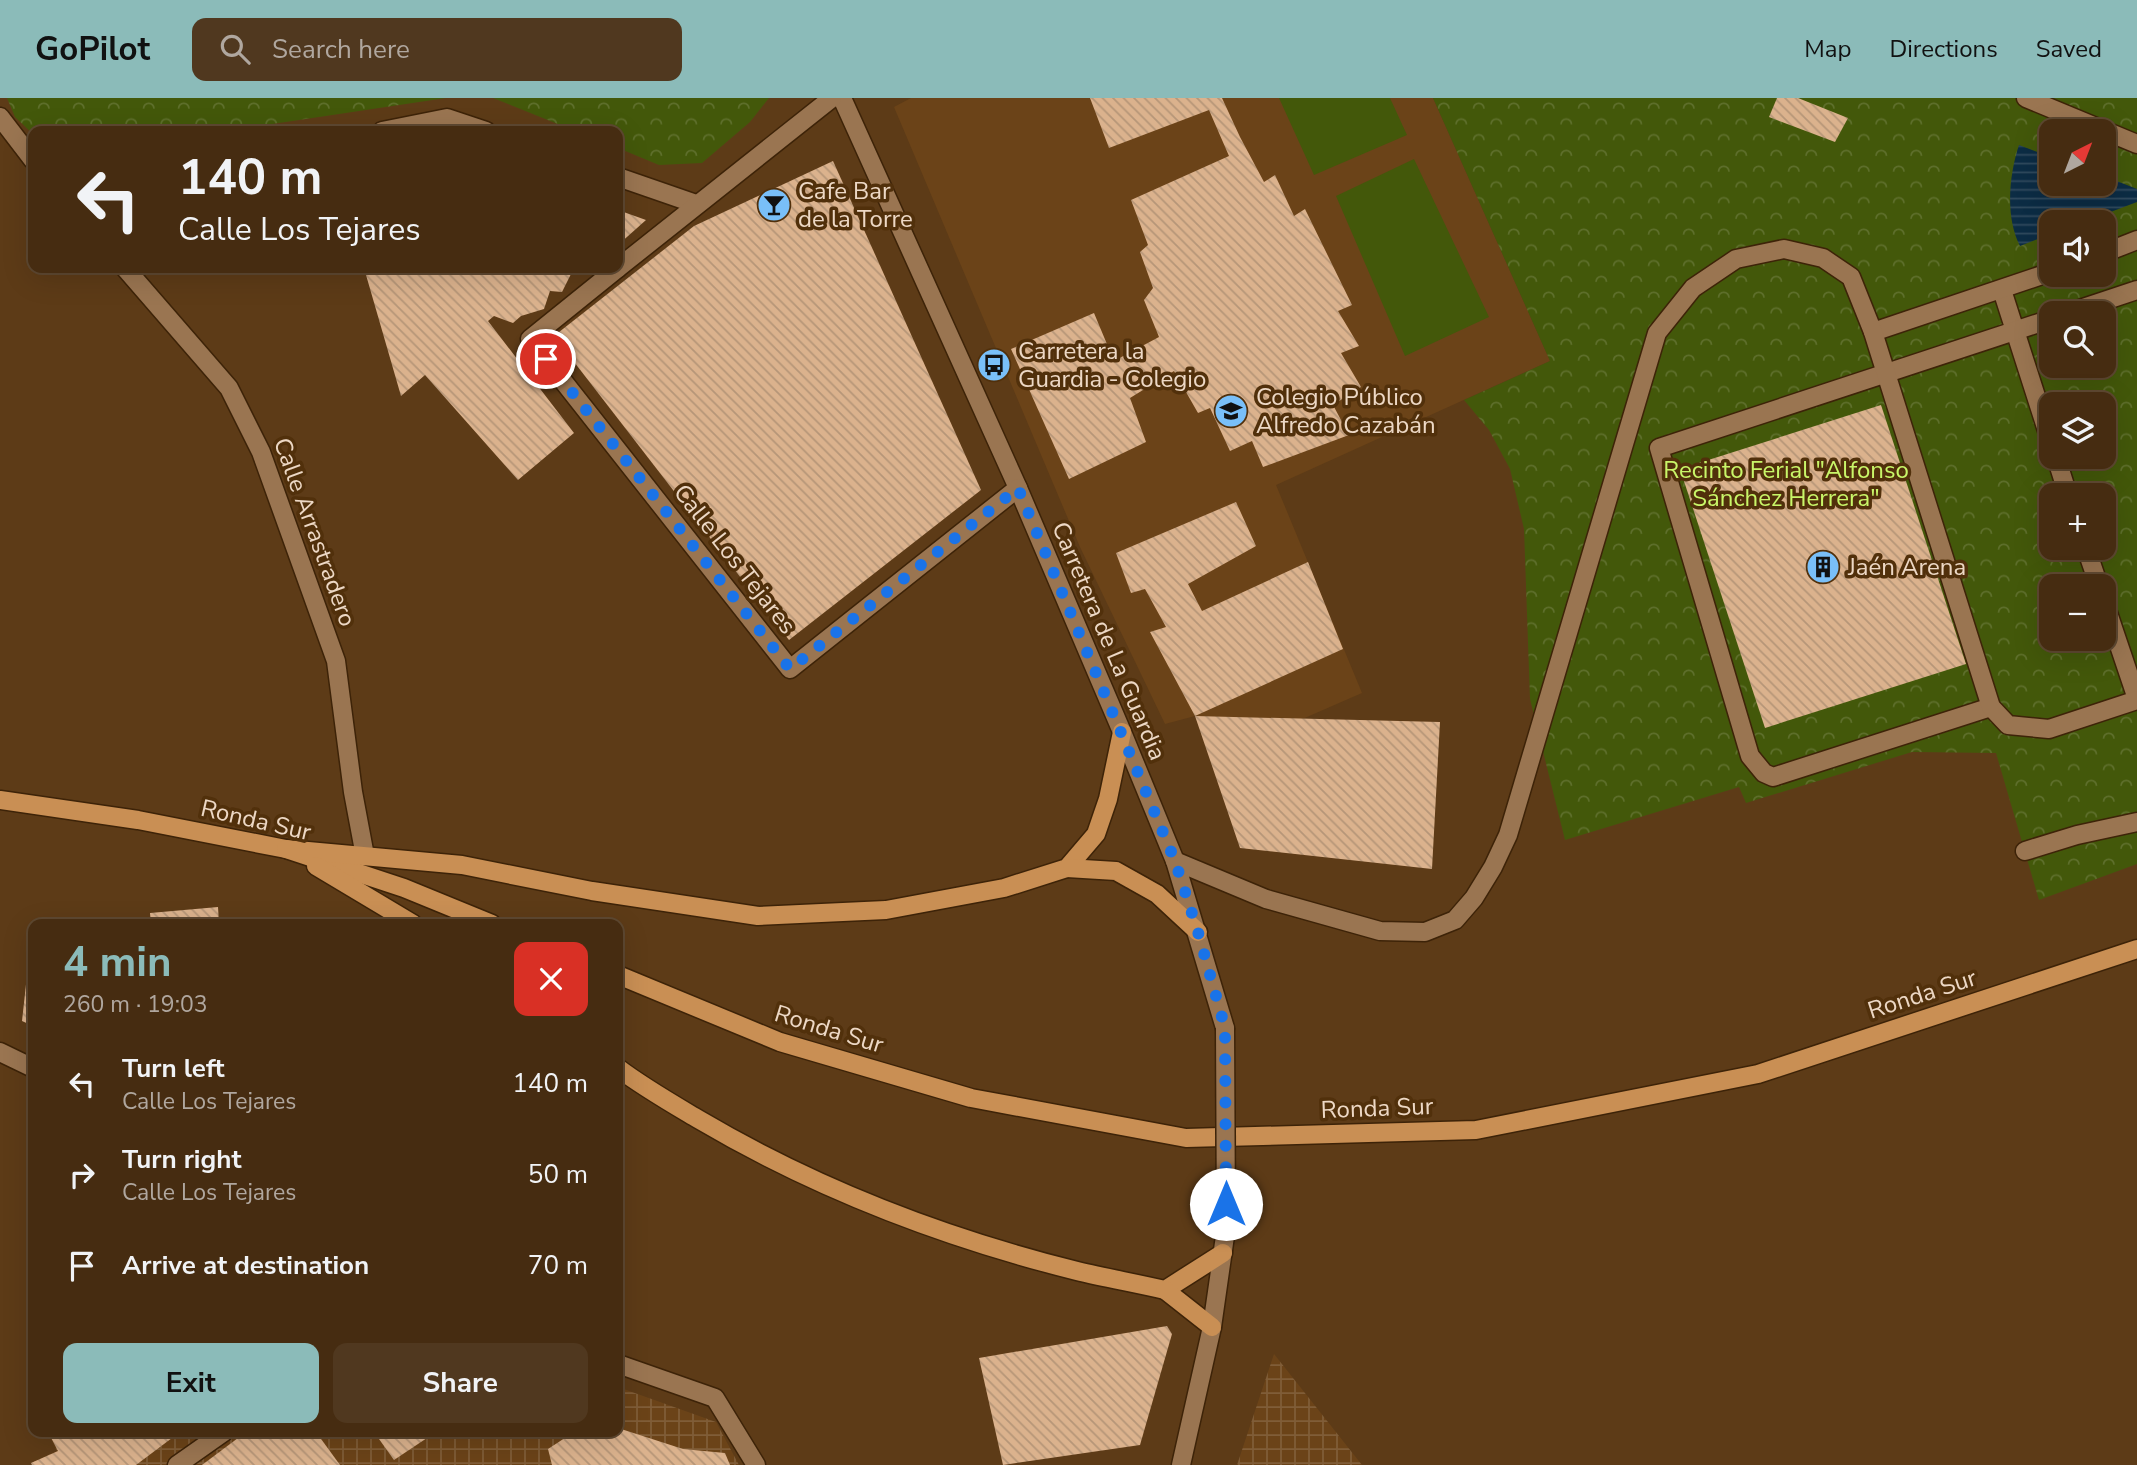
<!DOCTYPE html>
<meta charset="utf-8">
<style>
body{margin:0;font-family:"Nunito Sans",sans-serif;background:#50381f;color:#f1f3f6;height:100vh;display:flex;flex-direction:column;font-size:26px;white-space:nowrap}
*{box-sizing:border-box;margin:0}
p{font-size:23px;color:#b0a79f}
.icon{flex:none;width:38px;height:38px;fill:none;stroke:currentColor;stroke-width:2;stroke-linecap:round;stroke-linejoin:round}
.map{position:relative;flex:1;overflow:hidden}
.details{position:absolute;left:28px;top:821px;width:595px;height:518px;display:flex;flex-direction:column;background:#462c11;border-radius:14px;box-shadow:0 7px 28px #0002,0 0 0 2px #5e4831}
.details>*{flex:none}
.banner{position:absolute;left:28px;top:28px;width:595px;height:147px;border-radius:14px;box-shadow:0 7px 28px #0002,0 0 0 2px #5e4831;background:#462c11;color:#f1f3f6;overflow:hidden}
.needle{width:46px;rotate:42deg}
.controls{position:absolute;left:2039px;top:21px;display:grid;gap:14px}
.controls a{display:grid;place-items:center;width:77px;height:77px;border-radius:14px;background:#462c11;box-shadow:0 7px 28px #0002,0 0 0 2px #5e4831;font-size:35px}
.pin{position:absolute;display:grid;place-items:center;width:60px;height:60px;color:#fff;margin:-30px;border:4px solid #fff;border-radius:50%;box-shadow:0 2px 7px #0007}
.me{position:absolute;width:77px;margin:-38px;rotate:0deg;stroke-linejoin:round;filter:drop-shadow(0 0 5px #0008)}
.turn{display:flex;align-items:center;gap:24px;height:147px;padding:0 35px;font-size:32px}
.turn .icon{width:91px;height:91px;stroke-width:2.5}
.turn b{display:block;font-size:49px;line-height:60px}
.round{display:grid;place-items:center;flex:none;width:74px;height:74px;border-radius:14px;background:#50381f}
.headline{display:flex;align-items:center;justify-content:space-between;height:119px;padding:0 35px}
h1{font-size:42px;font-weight:700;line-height:52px;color:#8bbbb9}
.cta{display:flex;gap:14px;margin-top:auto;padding:14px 35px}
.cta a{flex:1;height:80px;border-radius:14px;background:#8bbbb9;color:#111;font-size:28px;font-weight:700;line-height:80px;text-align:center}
.cta a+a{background:#50381f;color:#f1f3f6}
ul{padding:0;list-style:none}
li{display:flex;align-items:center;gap:21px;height:91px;padding:0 35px}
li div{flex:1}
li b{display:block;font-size:26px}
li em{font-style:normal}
header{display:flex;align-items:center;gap:42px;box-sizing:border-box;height:98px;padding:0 35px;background:#8bbbb9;color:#111}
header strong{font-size:33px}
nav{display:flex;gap:38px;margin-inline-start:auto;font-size:24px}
.search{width:490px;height:63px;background:#50381f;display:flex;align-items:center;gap:18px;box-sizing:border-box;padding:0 24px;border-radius:14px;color:#b0a79f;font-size:26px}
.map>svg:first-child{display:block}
</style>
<header>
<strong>GoPilot</strong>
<div class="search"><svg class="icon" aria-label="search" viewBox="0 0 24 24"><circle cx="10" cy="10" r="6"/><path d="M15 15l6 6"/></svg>Search here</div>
<nav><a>Map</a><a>Directions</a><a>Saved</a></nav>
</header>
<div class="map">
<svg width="2137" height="1367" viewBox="0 0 2137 1367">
<defs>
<pattern id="industrial-grid" width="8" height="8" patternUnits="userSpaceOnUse" patternTransform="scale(1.75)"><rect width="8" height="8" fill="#6b4318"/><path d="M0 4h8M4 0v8" fill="none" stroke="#805d38"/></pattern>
<pattern id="forest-crowns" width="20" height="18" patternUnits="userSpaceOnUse" patternTransform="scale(1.75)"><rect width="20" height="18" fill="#43580a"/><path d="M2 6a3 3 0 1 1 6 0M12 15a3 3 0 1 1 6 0" fill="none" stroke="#5e6f2c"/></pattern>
<pattern id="water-rules" width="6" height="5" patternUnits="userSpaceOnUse" patternTransform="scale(1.75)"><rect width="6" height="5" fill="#0c2c44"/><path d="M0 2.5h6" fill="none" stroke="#304a5e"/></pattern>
<pattern id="building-back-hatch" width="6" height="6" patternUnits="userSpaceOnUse" patternTransform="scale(1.75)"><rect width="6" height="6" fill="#dbb28d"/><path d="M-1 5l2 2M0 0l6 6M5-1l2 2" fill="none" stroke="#b69678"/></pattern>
</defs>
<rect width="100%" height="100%" fill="#5d3b17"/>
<!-- built -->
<polygon fill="#6b4318" points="911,0 1433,0 1550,263 1276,387 1362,595 1300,622 1195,618 1165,626 1080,449 894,9"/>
<!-- industrial -->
<g fill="url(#industrial-grid)">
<polygon points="1274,1256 1362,1367 1237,1367"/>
<polygon points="618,1289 716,1324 739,1367 32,1367 31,1365 57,1353 48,1334 618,1334"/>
</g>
<!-- grass -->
<g fill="#43580a">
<polygon points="1279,0 1390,0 1407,37 1314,77"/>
<polygon points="1414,61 1489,219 1405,258 1336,98"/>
</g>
<!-- forest -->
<g fill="url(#forest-crowns)" fill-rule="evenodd">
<polygon points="7,0 446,0 226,33 33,33 33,36 15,19"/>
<polygon points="493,0 769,0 750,24 702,65 659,67 618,50 618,33 575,33"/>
<path d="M1433,0H2137V766L2039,802L1996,655L1912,654L1746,705L1739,689L1565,742L1530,601L1524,431L1510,371L1489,332L1464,302L1550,263ZM2051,33H2104V86H2051ZM2051,124H2104V177H2051ZM2051,215H2104V268H2051ZM2051,306H2104V359H2051ZM2051,397H2104V450H2051ZM2051,488H2104V541H2051Z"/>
</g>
<!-- water -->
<path fill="url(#water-rules)" d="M2019,47L2051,59V86H2104V78L2137,91V104L2084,124H2051V136L2020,148C2005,119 2009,77 2019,47Z"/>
<!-- building -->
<g fill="url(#building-back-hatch)">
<polygon points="1090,0 1222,0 1240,39 1264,84 1275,77 1294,118 1305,111 1352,207 1338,213 1359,248 1341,255 1361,289 1333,307 1349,337 1263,369 1252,343 1230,353 1210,310 1198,315 1174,273 1130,300 1146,344 1069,381 1011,251 1094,215 1114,263 1159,239 1144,202 1153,190 1140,154 1148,147 1131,102 1229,58 1209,12 1109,50"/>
<polygon points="1777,0 1798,0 1848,20 1835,44 1769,19"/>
<polygon points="833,63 981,392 789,542 554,238 694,128"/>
<polygon points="618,112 646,122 618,147"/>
<polygon points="364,170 574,170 562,194 550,193 544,211 521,218 513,225 494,218 488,223 574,335 518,382 425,277 401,298"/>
<polygon points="1881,307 1966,566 1765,630 1680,371"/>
<polygon points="1236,404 1256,448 1188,486 1202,513 1308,464 1343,551 1195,618 1440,624 1432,771 1240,750 1195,618 1150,534 1166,529 1145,491 1131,495 1116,455"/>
<polygon points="218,809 219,826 151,826 150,815"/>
<polygon points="30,850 33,850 33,928 22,923"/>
<polygon points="1167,1228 1172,1236 1140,1347 1003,1367 979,1260"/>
<polygon points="618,1330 683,1351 725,1355 730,1367 552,1367 548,1351 574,1334 618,1334"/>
<polygon points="48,1334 180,1334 136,1367 32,1367 31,1365 58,1353"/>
<polygon points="246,1334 316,1334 340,1367 202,1367"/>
<polygon points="374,1334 436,1334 394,1362"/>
</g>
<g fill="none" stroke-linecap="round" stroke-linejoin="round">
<defs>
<g id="minor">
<polyline points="842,0 1018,390 1122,634 1175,763 1225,930"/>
<polyline points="2026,0 2137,46"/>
<polyline points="0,19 33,62"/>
<polyline points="382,33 447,20 486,33"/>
<polyline points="618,79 696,106"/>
<polyline points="2104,155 2137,142"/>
<polyline points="125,170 229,290 261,354 336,563 353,694 365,758"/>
<polyline points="618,170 530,241 790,571 1018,390"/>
<polyline points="618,170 832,0"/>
<polyline points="2002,192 2051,345"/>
<polyline points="2068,215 2137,192"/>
<polyline points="1873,234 2051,174"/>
<polyline points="2056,359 2068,397"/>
<polyline points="2086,450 2099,488"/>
<polyline points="2104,503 2137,601"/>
<polyline points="1991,609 1773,679 1764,675 1750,658 1659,350 2051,221"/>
<polyline points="2025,753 2077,737 2137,724"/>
<polyline points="1175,763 1266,801 1380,833 1425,834 1455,822 1474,800 1493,769 1508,737 1657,235 1693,190 1736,161 1784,151 1823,160 1851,179 1873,234 1991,609 2008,627 2049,631 2137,602"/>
<polyline points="0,954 33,970"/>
<polyline points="618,1266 715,1300 756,1367"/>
<polyline points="177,1367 224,1334"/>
<polyline points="1181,1367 1212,1229 1226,1131"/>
</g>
<g id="major">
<polyline points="0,702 138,722 286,751 404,790 492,826"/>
<polyline points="286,751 462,767 592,793 758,818 886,812 1004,790 1067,770 1096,736 1108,701 1122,634"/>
<polyline points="316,768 413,826"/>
<polyline points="1067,770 1116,773 1157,796 1198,834"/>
<polyline points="618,877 780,944 971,1000 1186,1040 1476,1032 1758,976 2137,851"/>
<path d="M618,970C643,989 671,1005 698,1021C815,1090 945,1140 1077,1173C1106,1180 1135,1185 1165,1192L1223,1155"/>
<polyline points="1165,1192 1212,1229"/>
</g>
</defs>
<!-- minor casing -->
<use href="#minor" stroke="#3d2308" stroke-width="21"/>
<!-- major casing -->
<use href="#major" stroke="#3d2308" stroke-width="21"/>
<!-- minor -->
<use href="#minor" stroke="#9a7551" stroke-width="18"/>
<!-- major -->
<use href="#major" stroke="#c98f54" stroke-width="18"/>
<defs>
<polyline id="minor-bridge" points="1225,930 1226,1131"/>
</defs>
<!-- minor-bridge casing -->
<use href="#minor-bridge" stroke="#3d2308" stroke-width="21" stroke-linecap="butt"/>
<!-- minor-bridge -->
<use href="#minor-bridge" stroke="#9a7551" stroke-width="18"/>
</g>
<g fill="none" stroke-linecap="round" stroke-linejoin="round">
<!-- route -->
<polyline stroke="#1a73e8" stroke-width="12" stroke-dasharray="0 21.6" points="546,261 790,571 1018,390 1175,763 1198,834 1225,930 1226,1106"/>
</g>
<!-- icons -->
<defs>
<symbol id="bar-disc" viewBox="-11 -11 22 22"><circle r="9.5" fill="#79bff8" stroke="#51300b"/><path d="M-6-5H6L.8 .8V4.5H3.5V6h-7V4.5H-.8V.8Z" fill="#111"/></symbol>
<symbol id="bus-disc" viewBox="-11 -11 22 22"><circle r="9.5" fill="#79bff8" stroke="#51300b"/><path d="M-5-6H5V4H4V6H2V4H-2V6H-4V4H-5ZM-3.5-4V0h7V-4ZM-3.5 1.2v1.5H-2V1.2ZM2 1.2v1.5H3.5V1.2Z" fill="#111"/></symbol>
<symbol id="school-disc" viewBox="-11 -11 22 22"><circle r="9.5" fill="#79bff8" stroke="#51300b"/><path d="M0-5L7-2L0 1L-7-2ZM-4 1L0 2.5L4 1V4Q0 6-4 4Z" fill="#111"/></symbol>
<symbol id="building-disc" viewBox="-11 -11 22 22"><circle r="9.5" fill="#79bff8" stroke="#51300b"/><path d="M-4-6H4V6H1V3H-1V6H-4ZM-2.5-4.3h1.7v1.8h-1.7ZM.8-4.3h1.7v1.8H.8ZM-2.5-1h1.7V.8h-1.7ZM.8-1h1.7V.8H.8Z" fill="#111"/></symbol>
</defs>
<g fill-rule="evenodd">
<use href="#bar-disc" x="755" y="88" width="38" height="38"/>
<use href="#bus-disc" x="975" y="248" width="38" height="38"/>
<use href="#school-disc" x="1212" y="294" width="38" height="38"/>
<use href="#building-disc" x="1804" y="450" width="38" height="38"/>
</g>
<g text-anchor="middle" stroke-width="7" stroke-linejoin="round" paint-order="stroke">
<!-- poi labels -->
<g font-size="24" fill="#edd8c5" stroke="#51300b" text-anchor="start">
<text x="798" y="101">Cafe Bar<tspan x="798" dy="28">de la Torre</tspan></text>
<text x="1018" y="261">Carretera la<tspan x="1018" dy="28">Guardia - Colegio</tspan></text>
<text x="1256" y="307">Colegio Público<tspan x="1256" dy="28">Alfredo Cazabán</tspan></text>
<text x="1848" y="477">Jaén Arena</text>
</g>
<!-- park labels -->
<g font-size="24" fill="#c9f669" stroke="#51300b">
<text x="1786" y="380">Recinto Ferial "Alfonso<tspan x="1786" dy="28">Sánchez Herrera"</tspan></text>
</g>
<!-- street labels -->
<g font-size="24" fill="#edd8c5" stroke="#51300b">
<text transform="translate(315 434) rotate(70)" y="8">Calle Arrastradero</text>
<text transform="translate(735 461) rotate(52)" y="8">Calle Los Tejares</text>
<text transform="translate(1109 543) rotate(67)" y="8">Carretera de La Guardia</text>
<text transform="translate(256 722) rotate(13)" y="8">Ronda Sur</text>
<text transform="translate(1922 896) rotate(-18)" y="8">Ronda Sur</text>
<text transform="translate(829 931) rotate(17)" y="8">Ronda Sur</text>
<text transform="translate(1377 1010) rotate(-2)" y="8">Ronda Sur</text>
</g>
</g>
</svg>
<div class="controls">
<a><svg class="needle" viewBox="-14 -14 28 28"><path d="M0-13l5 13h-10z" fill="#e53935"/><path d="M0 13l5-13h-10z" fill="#b0a79f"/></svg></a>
<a><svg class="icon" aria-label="sound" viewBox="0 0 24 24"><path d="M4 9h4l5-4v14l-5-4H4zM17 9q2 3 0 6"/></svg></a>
<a><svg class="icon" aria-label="search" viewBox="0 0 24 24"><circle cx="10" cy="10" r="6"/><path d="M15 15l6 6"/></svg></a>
<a><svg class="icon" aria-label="layers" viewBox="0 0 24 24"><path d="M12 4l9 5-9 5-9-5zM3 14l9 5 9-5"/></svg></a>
<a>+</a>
<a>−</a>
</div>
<div class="pin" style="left:546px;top:261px;background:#d93025"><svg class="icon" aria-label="arrive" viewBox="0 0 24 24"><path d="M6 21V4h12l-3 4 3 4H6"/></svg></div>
<svg class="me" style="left:1226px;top:1106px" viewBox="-20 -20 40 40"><circle r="19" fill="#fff"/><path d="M0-13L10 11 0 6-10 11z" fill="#1a73e8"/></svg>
<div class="banner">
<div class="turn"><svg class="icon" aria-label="left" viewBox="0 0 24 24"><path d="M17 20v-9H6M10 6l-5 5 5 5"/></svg><div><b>140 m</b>Calle Los Tejares</div></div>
</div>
<section class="details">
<div class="headline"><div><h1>4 min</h1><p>260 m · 19:03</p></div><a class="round" style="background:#d93025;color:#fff"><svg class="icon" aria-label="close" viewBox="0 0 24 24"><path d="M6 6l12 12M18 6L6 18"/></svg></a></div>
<ul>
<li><svg class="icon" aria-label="left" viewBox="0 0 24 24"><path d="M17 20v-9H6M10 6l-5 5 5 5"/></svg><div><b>Turn left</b><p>Calle Los Tejares</p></div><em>140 m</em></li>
<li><svg class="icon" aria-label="right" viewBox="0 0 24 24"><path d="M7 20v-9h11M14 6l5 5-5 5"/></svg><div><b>Turn right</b><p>Calle Los Tejares</p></div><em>50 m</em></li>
<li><svg class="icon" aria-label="arrive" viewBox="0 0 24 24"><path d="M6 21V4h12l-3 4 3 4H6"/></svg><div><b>Arrive at destination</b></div><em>70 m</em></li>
</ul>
<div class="cta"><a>Exit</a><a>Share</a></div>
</section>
</div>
